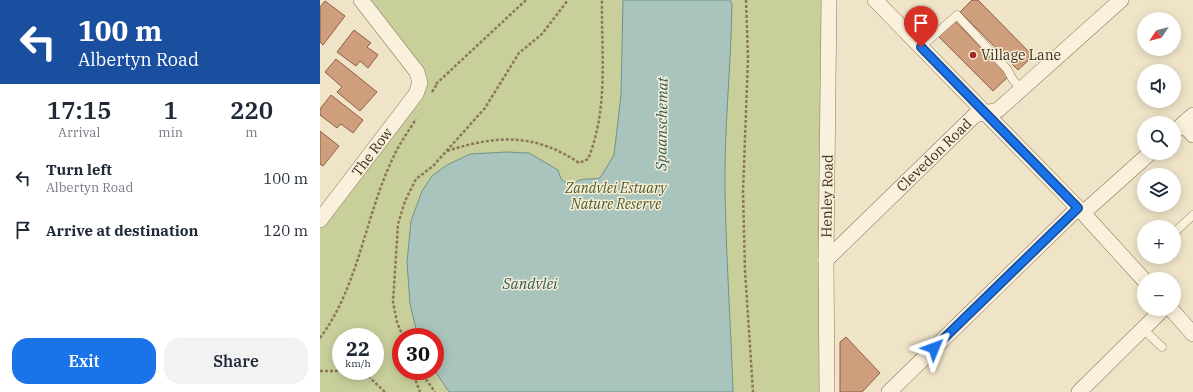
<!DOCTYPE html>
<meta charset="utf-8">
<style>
body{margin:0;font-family:"IBM Plex Serif",serif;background:#f2f2f3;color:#1f2937;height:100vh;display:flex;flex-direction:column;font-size:15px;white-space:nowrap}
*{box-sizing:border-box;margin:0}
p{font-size:13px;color:#747a83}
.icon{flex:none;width:22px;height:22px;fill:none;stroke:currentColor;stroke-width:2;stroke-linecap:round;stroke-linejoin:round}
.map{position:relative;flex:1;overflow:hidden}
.sheet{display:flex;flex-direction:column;background:#fff;width:320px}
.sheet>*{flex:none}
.top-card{background:#1a4fa0;color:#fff;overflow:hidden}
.needle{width:26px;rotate:235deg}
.buttons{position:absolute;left:817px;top:12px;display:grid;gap:8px}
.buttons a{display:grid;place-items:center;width:44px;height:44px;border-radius:50%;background:#fff;box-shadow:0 2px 10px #0003;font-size:20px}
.speed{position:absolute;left:12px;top:328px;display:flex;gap:8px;font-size:20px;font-weight:700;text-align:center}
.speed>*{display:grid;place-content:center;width:52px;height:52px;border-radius:50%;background:#fff;box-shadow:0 2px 10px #0003;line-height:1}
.speed small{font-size:10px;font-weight:400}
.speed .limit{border:6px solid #d22;background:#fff;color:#111}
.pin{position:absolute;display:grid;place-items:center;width:34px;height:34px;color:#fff;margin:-41px -17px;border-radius:50% 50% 50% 0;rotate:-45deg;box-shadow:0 0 4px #0007}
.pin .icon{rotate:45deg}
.me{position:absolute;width:44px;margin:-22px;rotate:46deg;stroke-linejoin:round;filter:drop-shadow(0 0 3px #0008)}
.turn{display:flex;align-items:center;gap:14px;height:84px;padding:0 12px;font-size:18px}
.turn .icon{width:52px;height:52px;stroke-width:2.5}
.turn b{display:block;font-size:28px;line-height:34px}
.eta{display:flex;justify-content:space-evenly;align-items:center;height:68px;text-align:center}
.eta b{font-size:24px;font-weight:600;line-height:28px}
.action{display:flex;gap:8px;margin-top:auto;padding:8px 12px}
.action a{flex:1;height:46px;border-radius:16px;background:#1a73e8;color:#fff;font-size:16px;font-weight:600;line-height:46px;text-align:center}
.action a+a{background:#f2f2f3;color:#1f2937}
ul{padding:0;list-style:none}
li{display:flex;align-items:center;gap:12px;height:52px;padding:0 12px}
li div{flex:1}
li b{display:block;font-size:15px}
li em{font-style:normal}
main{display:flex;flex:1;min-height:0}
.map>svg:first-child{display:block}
</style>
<main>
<section class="sheet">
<div class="top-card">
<div class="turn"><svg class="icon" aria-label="left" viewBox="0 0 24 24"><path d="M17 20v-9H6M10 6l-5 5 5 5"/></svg><div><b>100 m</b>Albertyn Road</div></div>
</div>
<div class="eta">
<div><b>17:15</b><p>Arrival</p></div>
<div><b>1</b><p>min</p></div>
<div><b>220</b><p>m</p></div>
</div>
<ul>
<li><svg class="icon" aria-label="left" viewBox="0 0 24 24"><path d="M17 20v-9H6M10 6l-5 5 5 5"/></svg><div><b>Turn left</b><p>Albertyn Road</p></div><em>100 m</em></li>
<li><svg class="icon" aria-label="arrive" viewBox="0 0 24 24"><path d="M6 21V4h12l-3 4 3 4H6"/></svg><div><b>Arrive at destination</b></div><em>120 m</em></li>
</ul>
<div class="action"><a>Exit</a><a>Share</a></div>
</section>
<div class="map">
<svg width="873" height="392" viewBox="0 0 873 392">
<rect width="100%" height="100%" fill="#f0e4c8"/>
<!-- green -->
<path fill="#c9cf9b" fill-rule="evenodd" d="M41,0H509L507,392H0V220L100,83ZM21,337H55V371H21ZM81,337H115V371H81Z"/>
<!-- water -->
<path fill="#a9c4bc" stroke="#6f938a" d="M303,0H410L412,4C411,67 404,129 405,192C406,259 411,325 413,392H129L115,371V337H98L90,304L87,262L91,221L102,191L112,176L127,165L150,154L187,152L209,153L238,170L241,179L245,182L254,183C262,177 271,180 280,178L294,155L301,95Z"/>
<!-- building -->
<g fill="#cf9f7d" stroke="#8d5f41">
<polygon points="652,0 658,0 713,56 698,70 640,12"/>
<polygon points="5,1 25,16 3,45 0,42 0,7"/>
<polygon points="633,19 689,76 673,91 617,35"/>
<polygon points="34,30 51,43 47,47 58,55 48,68 40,61 36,66 17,52"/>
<polygon points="16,59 57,92 40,111 17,92 22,87 5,72"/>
<polygon points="11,95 43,120 33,133 21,124 17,128 0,115 0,109"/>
<polygon points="0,131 19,146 3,166 0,164"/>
<polygon points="526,337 560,373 542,392 520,392 520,342"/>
</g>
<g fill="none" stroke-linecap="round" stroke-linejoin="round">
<defs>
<g id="service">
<polyline points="601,47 637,15 687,69 693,80 701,89"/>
<polyline points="854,233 873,215"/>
<polyline points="823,329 842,347"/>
</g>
<g id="minor">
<polyline points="555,0 763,213 824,280"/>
<polyline points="863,124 873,135"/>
<polyline points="854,132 873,115"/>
<polyline points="763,213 830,153"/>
<polyline points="0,220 96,94 100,83 97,72 41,0"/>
<polyline points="506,260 655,115 678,110 801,0"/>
<polyline points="851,309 873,334"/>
<polyline points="507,392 506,260 509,0"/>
<polyline points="569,392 758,208"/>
<polyline points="759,392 843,309"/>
</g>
</defs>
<!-- service casing -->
<use href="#service" stroke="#8d765c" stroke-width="9"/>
<!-- minor casing -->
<use href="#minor" stroke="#8d765c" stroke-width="16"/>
<!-- path -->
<g stroke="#8d765c" stroke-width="2.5" stroke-dasharray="3 2" stroke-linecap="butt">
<polyline points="426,0 428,58 423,192 425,270 433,392"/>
<polyline points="116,84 206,0"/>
<polyline points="112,92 117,84"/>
<path d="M127,151C176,135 215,133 259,163L268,159C289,108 281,53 282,0"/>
<polyline points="83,337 77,322 73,302 78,224 85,201 96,179 113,166 165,108 199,53 222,34 248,0"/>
<path d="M0,338C39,286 45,216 73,158C79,144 88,132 96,119"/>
<polyline points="0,371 21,371"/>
<polyline points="24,371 47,375 65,392"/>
<polyline points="92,371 100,392"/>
<polyline points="100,371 115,392"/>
</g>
<!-- service -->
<use href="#service" stroke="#faf1dc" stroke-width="8"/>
<!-- minor -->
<use href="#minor" stroke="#faf1dc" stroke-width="15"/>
</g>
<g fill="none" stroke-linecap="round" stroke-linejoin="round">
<defs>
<polyline id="route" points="601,47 758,208 614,348"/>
</defs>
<!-- route casing -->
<use href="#route" stroke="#114b97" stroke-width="10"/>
<!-- route -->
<use href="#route" stroke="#1a73e8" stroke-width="7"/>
</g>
<!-- markers -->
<circle fill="#9e2a2b" stroke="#f7eed8" stroke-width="1.5" cx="653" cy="55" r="4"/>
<g text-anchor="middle" stroke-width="3" stroke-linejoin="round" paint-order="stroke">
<!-- poi labels -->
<g font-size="14" fill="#3d2e20" stroke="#f7eed8" text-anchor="start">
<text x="661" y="60">Village Lane</text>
</g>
<!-- street labels -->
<g font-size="14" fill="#3d2e20" stroke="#f7eed8">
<text transform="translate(52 152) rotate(-53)" y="5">The Row</text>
<text transform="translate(614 155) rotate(-44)" y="5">Clevedon Road</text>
<text transform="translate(507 196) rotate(-89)" y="5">Henley Road</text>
</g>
<!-- park labels -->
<g font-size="14" font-style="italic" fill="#4d5a26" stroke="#f7eed8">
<text x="296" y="193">Zandvlei Estuary<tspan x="296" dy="16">Nature Reserve</tspan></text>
</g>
<!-- water labels -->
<g font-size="15" font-style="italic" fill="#2f5d5a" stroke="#f7eed8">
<text transform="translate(342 124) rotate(-89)" y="5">Spaanschemat</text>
<text x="210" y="289">Sandvlei</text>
</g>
</g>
</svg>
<div class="buttons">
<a><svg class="needle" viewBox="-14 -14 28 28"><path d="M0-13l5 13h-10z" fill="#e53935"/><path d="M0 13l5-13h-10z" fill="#747a83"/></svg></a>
<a><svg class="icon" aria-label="sound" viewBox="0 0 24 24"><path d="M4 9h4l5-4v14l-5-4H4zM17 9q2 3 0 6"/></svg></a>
<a><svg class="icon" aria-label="search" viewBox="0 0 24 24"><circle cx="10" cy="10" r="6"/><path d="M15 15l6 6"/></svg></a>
<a><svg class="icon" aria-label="layers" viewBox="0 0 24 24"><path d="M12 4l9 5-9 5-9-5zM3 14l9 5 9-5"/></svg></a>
<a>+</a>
<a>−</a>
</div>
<div class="speed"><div>22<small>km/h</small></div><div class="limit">30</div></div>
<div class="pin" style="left:601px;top:47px;background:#d93025"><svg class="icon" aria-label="arrive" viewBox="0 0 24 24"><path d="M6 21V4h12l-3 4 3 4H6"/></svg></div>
<svg class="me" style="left:614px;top:348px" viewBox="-20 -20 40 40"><path d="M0-17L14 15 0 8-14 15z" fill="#1a73e8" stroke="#fff" stroke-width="4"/></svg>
</div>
</main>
